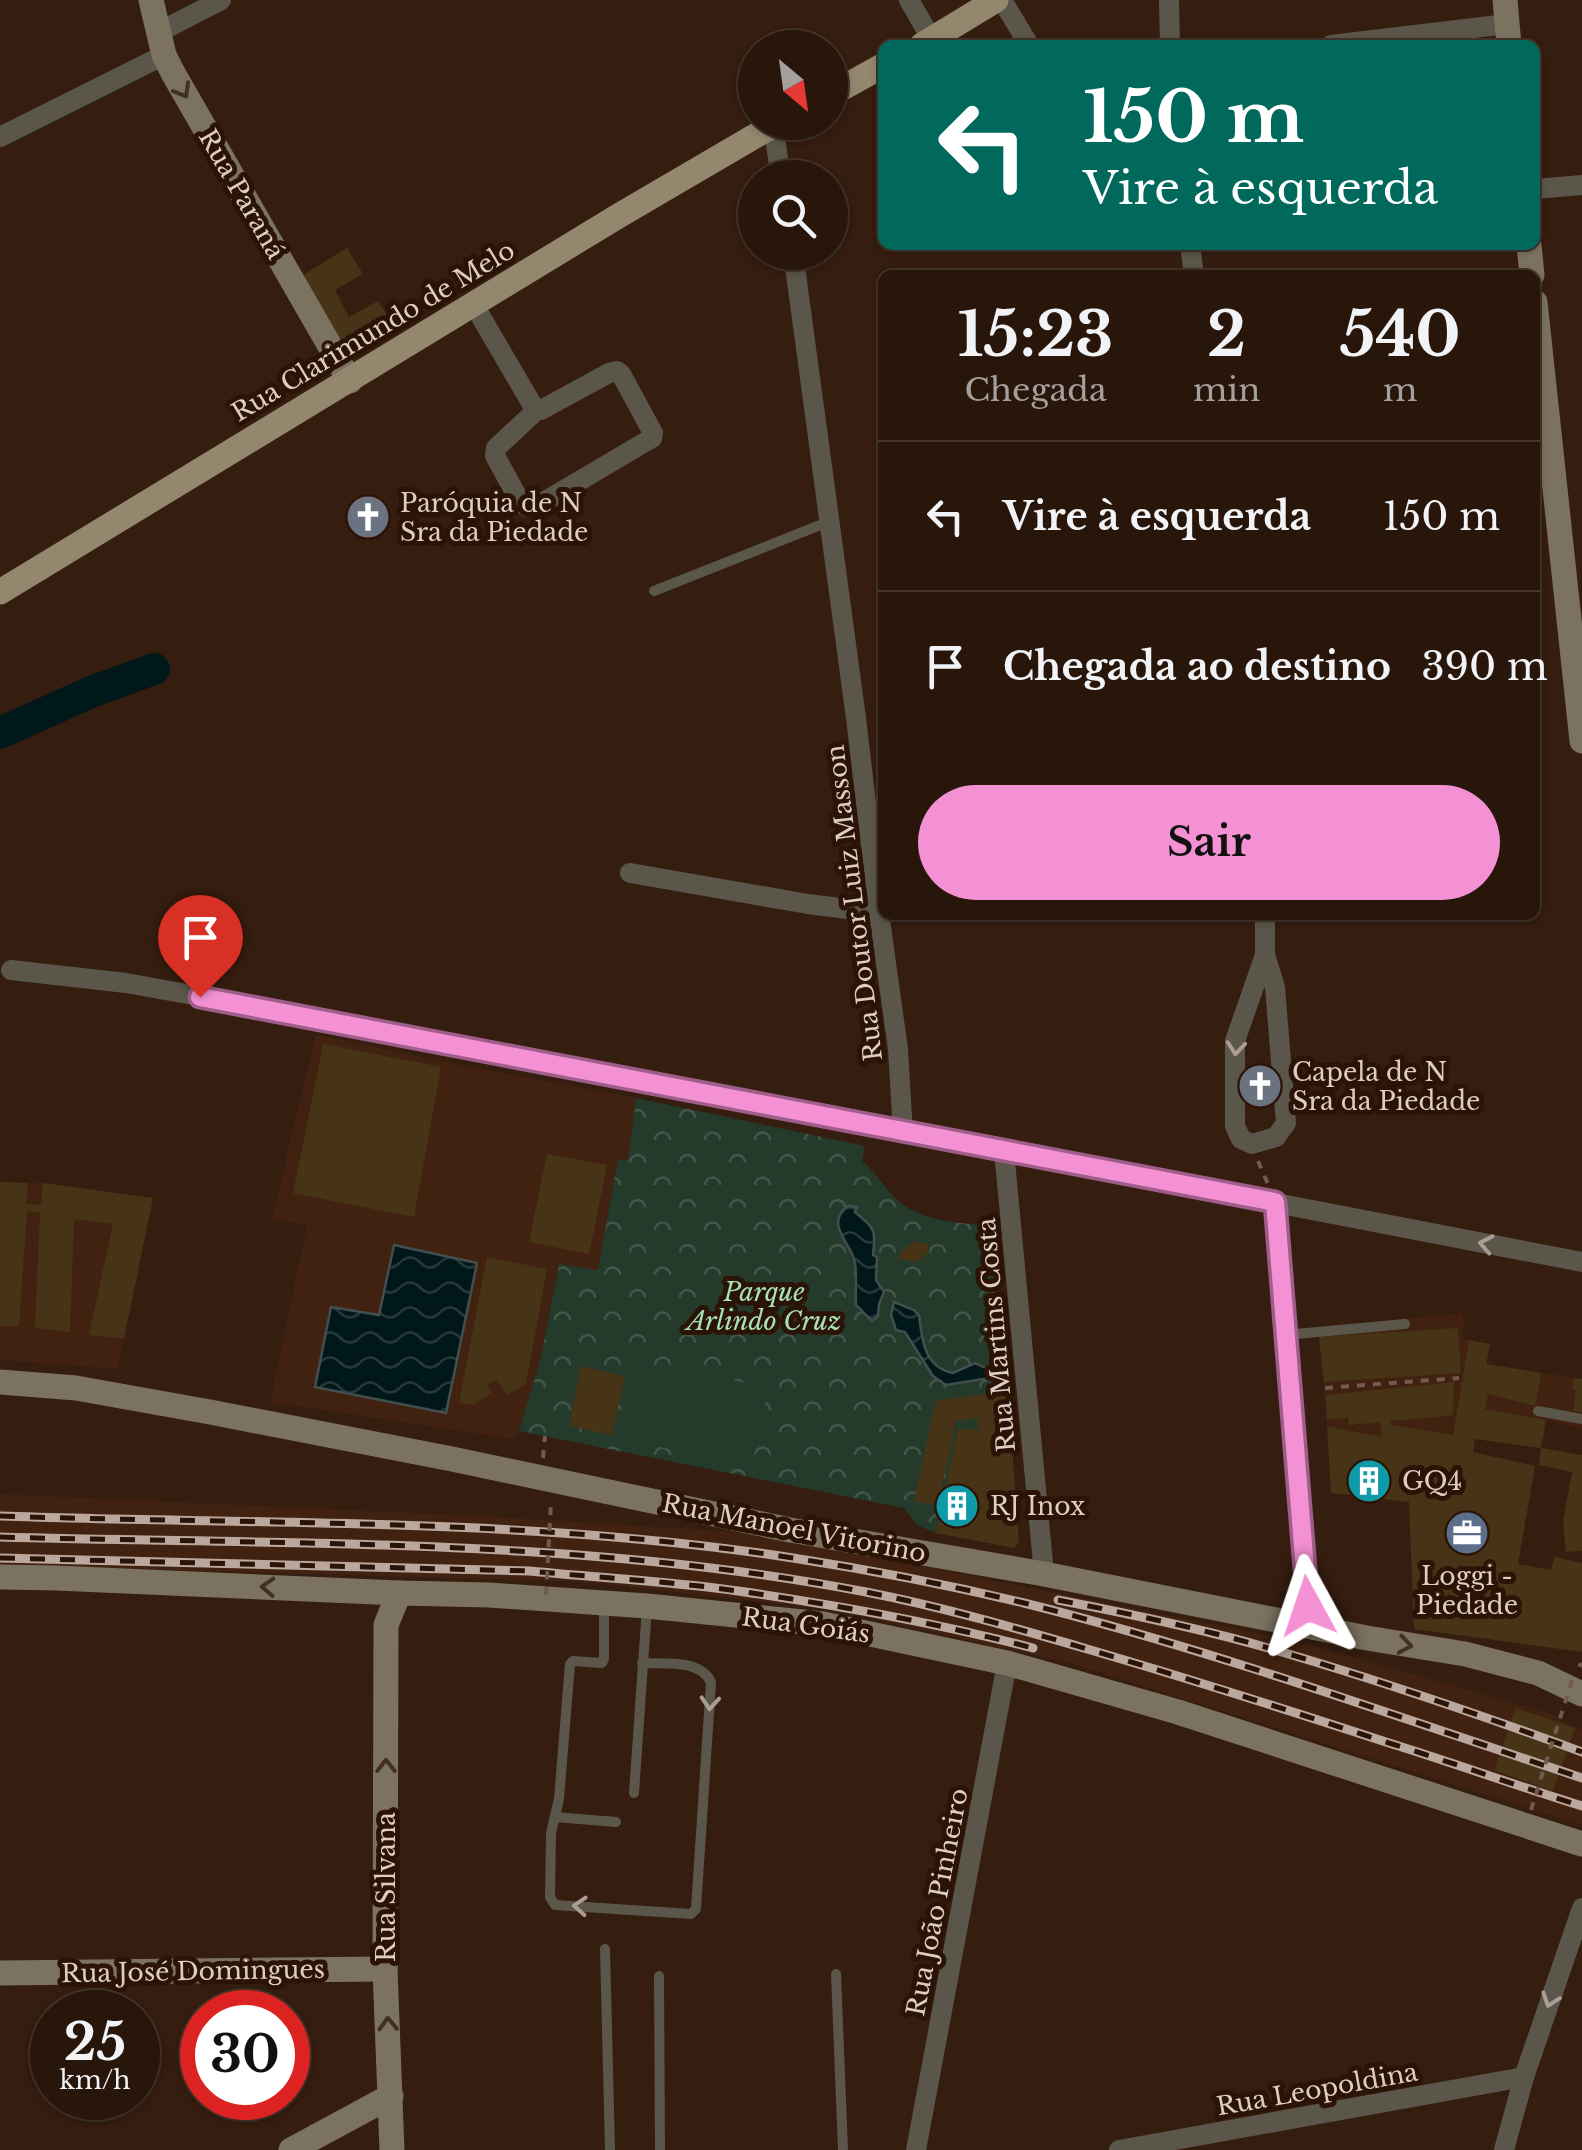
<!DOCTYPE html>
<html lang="pt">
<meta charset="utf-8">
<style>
body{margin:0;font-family:"Libre Baskerville",serif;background:#342319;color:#f1f3f6;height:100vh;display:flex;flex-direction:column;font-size:38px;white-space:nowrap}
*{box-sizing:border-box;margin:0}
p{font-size:32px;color:#a59f9d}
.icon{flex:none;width:55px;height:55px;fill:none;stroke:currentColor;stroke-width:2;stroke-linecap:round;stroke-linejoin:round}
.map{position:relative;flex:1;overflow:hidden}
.sheet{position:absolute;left:878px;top:270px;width:662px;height:650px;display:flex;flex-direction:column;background:#28160b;border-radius:15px;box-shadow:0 2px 8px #0004,0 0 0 2px #44352c}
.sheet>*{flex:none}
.guide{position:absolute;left:878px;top:40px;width:662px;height:210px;border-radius:15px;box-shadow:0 2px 8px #0004,0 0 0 2px #44352c;background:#00695c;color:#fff;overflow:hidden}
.needle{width:65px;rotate:151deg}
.controls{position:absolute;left:738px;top:30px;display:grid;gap:20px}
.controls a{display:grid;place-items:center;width:110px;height:110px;border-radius:50%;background:#28160b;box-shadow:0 2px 8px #0004,0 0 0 2px #44352c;font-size:50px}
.speed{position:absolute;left:30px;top:1990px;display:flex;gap:20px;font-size:50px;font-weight:700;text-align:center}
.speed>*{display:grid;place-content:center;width:130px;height:130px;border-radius:50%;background:#28160b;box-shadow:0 2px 8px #0004,0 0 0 2px #44352c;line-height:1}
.speed small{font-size:25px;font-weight:400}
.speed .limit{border:15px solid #d22;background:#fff;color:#111}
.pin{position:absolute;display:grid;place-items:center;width:85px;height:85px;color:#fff;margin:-102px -42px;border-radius:50% 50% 50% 0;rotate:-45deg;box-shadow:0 0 10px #0007}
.pin .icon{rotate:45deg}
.me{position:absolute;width:110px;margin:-55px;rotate:355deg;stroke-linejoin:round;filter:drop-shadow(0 0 8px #0008)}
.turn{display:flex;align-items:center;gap:35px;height:210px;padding:0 40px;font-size:45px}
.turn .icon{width:130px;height:130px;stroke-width:2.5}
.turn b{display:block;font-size:70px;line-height:85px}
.eta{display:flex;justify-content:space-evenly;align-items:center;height:170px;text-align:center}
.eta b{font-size:60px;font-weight:800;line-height:70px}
.button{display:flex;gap:20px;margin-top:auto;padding:20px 40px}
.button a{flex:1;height:115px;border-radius:60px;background:#f491d4;color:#111;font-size:40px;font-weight:800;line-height:115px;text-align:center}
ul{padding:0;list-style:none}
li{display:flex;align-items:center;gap:30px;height:150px;padding:0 40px;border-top:2px solid #44352c}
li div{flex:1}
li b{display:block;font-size:38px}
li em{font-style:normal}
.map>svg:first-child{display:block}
</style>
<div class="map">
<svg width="1582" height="2150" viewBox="0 0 1582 2150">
<defs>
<pattern id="park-crowns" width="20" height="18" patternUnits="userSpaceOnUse" patternTransform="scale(2.5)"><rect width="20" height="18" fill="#243b2c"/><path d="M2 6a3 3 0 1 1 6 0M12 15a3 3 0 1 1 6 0" fill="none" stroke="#435649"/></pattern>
<pattern id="water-waves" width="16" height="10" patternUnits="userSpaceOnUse" patternTransform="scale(2.5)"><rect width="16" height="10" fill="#01181b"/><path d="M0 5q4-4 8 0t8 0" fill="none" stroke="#26383a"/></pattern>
</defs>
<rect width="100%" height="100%" fill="#351d0f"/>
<!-- built -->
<g fill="#412210">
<polygon points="316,1034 464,1066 636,1098 628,1160 618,1159 598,1270 558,1265 541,1357 519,1431 513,1439 270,1402 307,1225 272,1218"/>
<polygon points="0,1182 43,1183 153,1198 117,1369 0,1360"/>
<polygon points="1463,1313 1464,1339 1490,1344 1487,1364 1582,1379 1582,1429 1547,1420 1541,1448 1475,1439 1382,1437 1327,1426 1318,1327"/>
<polygon points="0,1494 479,1516 754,1533 1257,1633 1325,1649 1549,1713 1582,1731 1582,1825 1070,1663 828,1609 586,1582 0,1565"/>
</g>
<!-- park -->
<path fill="url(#park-crowns)" d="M636,1098L865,1146L862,1161C875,1172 884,1186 895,1198C920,1222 955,1222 988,1226L992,1267L997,1276L996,1302L993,1303L999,1351L1003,1353L1008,1362L1010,1433L958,1429L936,1533L917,1525L904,1508L519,1431L541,1357L559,1264L598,1270L618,1159L628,1160Z"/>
<!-- pitch -->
<polygon fill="#243b2c" points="634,1361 768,1387 752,1465 619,1439"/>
<!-- water -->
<g fill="url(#water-waves)" stroke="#434e4e" stroke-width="2.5">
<path d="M848,1206L857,1207L855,1212C875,1229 876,1229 873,1255L877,1257L876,1280L884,1292L879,1304L878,1316L872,1321L856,1305C855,1291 857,1277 855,1263C853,1245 823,1224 848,1206Z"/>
<polygon points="394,1245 477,1263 446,1413 315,1387 331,1307 379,1315"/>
<path d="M894,1302L914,1310L919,1315C922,1340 924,1367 953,1373L975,1363L988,1369L989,1378L946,1385L933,1376L905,1332L896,1330L891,1315Z"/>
</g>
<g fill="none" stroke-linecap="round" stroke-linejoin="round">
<!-- river -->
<polyline stroke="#01181b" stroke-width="32" points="0,733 91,692 154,669"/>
</g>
<!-- building -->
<g fill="#473417">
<polygon points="347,248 363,274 335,290 349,317 378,301 391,321 353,345 336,339 300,277"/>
<polygon points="323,1044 441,1067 414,1217 293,1193"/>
<polygon points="547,1154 607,1165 589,1254 529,1242"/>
<polygon points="0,1182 28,1183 26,1204 41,1205 43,1183 153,1198 124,1339 89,1335 113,1224 74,1219 70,1332 35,1328 40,1213 27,1211 19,1326 0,1326"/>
<polygon points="912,1241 929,1244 928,1254 924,1254 923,1260 919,1259 918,1262 899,1259 901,1250 906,1250 907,1245 911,1245"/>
<polygon points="487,1257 547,1269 526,1384 507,1395 496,1379 487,1385 492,1393 473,1405 459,1403"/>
<polygon points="1458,1328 1461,1373 1324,1382 1319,1337"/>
<polygon points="1469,1340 1490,1344 1486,1364 1541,1373 1535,1406 1488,1394 1485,1409 1546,1420 1541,1448 1582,1455 1582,1551 1566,1552 1563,1522 1572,1472 1539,1465 1541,1448 1475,1439 1473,1452 1535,1466 1518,1564 1551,1570 1554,1557 1582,1563 1582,1652 1414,1629 1409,1502 1331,1493 1327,1426 1382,1437 1380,1422 1349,1425 1348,1417 1327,1420 1326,1395 1454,1382 1453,1415 1391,1421 1391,1425 1453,1435"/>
<polygon points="581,1366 625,1376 612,1435 569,1426"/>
<polygon points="1574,1378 1582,1379 1582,1412 1573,1411 1576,1390 1572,1390"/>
<polygon points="1004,1392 1006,1433 1010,1433 1012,1446 1019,1542 1014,1548 936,1533 958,1428 979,1430 977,1418 956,1421 938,1506 914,1501 936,1400"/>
<polygon points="1516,1708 1575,1728 1553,1791 1494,1770"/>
</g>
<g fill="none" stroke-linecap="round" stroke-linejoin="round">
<!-- path -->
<g stroke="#715b4f" stroke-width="4" stroke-dasharray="8 8" stroke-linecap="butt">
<polyline points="1258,1161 1268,1184"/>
<polyline points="1325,1388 1459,1378"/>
<polyline points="543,1458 545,1436"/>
<polyline points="1582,1664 1580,1665 1582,1666"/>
</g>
<!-- lane -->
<g stroke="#5b564a" stroke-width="10">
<polyline points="654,591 828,522"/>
<polyline points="1285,1335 1405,1324"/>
<polyline points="1538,1411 1582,1419"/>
<path d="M604,1604V1659L602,1663L573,1661L570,1664L559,1799L551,1833L550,1897L555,1905L691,1914L696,1909L711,1682C700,1659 664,1664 642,1663"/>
<polyline points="634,1793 647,1607"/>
<polyline points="555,1817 616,1822"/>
<polyline points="605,1949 610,2150"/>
<polyline points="836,1974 843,2150"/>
<polyline points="659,1976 660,2150"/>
</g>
<!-- street -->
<g stroke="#5b564a" stroke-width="20">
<polyline points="909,0 932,40"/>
<polyline points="1002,0 1029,45"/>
<polyline points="1169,0 1170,45"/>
<polyline points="159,32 221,0"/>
<polyline points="1331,45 1507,24"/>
<polyline points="773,125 781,178"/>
<polyline points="0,137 164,55"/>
<polyline points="1535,189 1582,185"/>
<polyline points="1190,245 1194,275"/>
<polyline points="793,252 856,718 879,913 898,1049 903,1133"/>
<polyline points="474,305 533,406 538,409"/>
<polygon points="617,371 621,374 653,433 652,438 535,507 527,507 521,503 495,456 496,448 538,409 541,410 609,373"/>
<polyline points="630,873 808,904 879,913"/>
<polyline points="1265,955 1275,987 1286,1123 1276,1137 1252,1144 1241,1139 1235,1126 1235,1041 1265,955 1265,915"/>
<polyline points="11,970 126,983 237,1003 1582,1262"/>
<polyline points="1004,1151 1044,1574"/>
<polyline points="1275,1202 1309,1627"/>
<polyline points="916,2150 1007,1663"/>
<polyline points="1119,2150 1524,2077"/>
<polyline points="1504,2150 1524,2077 1582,1908"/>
</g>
<!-- secondary -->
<g stroke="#7b725f" stroke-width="25">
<polyline points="151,0 164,55 173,73 350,381"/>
<polyline points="1505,0 1509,45"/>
<polyline points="1529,245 1532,275"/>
<polyline points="1535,302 1582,741"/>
<polyline points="0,1382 76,1388 210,1412 452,1459 790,1530 1044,1574 1367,1638 1465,1654 1538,1673 1582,1694"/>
<polyline points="0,1577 56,1578 399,1593 489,1595 647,1606 823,1624 1007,1663 1178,1712 1582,1844"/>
<polyline points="0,1973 385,1969"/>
<polyline points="291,2150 391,2096"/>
<polyline points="392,2150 385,1969 386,1625 399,1593"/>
</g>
<!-- primary -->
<g stroke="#93886e" stroke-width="25">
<polyline points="922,45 996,0"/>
<polyline points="830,95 882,66"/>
<polyline points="0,592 620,215 779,122"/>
</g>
<defs>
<g id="rail">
<path d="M0,1516C265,1525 531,1517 793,1558C871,1570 949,1585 1024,1603C1213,1650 1398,1717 1582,1778"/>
<path d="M0,1537C289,1545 581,1537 866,1592C943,1607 1019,1629 1094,1651C1193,1680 1291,1711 1389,1743C1454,1763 1517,1786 1582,1806"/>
<path d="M0,1558L530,1571C600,1578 669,1581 738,1591C837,1605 937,1623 1033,1648"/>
<path d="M1058,1600C1131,1614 1204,1629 1275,1650C1378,1680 1481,1715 1582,1752"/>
</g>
</defs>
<!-- rail casing -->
<use href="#rail" stroke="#baa79d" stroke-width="9"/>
<!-- rail -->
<use href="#rail" stroke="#2b1306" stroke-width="5" stroke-dasharray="15" stroke-linecap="butt"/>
<!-- path-bridge -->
<g stroke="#715b4f" stroke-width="4" stroke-dasharray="8 8" stroke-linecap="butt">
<polyline points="546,1595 551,1503"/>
<polyline points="1531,1810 1574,1674"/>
</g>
</g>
<!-- one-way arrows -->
<defs><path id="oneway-chevron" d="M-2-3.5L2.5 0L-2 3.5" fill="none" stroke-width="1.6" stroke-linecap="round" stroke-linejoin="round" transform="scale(2.5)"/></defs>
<g stroke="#433021">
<use href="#oneway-chevron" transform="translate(183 91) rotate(60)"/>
<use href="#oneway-chevron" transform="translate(268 1587) rotate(-177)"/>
<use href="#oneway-chevron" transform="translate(1405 1645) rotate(9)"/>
<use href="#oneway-chevron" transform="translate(386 1766) rotate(-90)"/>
<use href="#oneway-chevron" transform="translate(388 2024) rotate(-92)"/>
</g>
<g stroke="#aa9d93">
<use href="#oneway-chevron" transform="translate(1236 1048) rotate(95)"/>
<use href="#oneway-chevron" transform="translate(1486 1244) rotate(-169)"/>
<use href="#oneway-chevron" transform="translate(710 1703) rotate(94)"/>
<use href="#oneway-chevron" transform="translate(580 1906) rotate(-176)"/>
<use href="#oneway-chevron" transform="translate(1550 2000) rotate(109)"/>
</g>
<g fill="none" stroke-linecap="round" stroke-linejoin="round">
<defs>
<polyline id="route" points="200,997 1275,1202 1308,1606"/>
</defs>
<!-- route casing -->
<use href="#route" stroke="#9f5e8a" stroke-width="25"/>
<!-- route -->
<use href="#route" stroke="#f491d4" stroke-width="18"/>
</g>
<!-- icons -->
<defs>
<symbol id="church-disc" viewBox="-11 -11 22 22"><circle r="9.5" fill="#6b7280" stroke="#2b1306"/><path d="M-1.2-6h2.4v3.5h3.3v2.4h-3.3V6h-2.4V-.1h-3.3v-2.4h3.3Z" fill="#fff"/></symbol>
<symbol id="building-disc" viewBox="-11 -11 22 22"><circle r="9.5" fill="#0f9aa8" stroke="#2b1306"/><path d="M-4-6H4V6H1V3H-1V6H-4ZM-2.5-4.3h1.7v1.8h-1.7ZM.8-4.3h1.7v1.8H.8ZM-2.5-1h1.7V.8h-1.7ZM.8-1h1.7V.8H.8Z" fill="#fff"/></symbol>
<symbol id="office-disc" viewBox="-11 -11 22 22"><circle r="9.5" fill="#5c6f8a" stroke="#2b1306"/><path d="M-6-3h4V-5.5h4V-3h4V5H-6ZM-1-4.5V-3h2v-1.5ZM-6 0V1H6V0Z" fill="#fff"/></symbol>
</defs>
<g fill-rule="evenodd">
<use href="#church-disc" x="343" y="492" width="50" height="50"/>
<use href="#church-disc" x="1235" y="1061" width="50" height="50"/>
<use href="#building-disc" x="1344" y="1456" width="50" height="50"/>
<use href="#building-disc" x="932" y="1481" width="50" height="50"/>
<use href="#office-disc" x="1442" y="1508" width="50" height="50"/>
</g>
<g text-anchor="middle" stroke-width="10" stroke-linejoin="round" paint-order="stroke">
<!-- street labels -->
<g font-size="25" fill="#decdc4" stroke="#2b1306">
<text transform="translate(242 194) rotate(60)" y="9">Rua Paraná</text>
<text transform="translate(373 331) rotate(-31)" y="9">Rua Clarimundo de Melo</text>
<text transform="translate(854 903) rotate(-97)" y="9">Rua Doutor Luiz Masson</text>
<text transform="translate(996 1335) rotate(-95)" y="9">Rua Martins Costa</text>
<text transform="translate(794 1528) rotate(11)" y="9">Rua Manoel Vitorino</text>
<text transform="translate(806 1625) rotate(8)" y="9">Rua Goiás</text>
<text transform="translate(386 1887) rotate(-90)" y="9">Rua Silvana</text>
<text transform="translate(937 1902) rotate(-79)" y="9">Rua João Pinheiro</text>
<text transform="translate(193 1971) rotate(-1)" y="9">Rua José Domingues</text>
<text transform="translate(1317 2089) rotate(-10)" y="9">Rua Leopoldina</text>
</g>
<!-- poi labels -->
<g font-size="25" fill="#decdc4" stroke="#2b1306" text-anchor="start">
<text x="400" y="512">Paróquia de N<tspan x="400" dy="29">Sra da Piedade</tspan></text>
<text x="1292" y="1081">Capela de N<tspan x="1292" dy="29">Sra da Piedade</tspan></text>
<text x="1402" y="1490">GQ4</text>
<text x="990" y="1515">RJ Inox</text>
<text x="1467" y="1585" text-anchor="middle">Loggi -<tspan x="1467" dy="29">Piedade</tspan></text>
</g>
<!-- park labels -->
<g font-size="25" font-style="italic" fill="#a5e1ba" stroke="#2b1306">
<text x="764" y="1301">Parque<tspan x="764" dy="29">Arlindo Cruz</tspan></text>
</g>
</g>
</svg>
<div class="controls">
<a><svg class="needle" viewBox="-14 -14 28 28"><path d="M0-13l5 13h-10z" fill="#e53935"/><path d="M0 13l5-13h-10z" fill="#a59f9d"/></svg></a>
<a><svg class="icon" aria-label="search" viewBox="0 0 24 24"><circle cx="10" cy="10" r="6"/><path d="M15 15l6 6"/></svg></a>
</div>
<div class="speed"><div>25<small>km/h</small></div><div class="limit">30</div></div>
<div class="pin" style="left:200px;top:997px;background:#d93025"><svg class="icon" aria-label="arrive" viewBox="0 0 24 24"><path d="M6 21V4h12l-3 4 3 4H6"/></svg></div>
<svg class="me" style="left:1308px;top:1606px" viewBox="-20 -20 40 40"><path d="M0-17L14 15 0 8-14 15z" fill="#f491d4" stroke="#fff" stroke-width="4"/></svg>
<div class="guide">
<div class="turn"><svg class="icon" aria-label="left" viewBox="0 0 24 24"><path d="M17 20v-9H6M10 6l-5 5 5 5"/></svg><div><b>150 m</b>Vire à esquerda</div></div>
</div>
<section class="sheet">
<div class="eta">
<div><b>15:23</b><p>Chegada</p></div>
<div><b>2</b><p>min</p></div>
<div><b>540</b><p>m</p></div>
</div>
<ul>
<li><svg class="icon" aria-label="left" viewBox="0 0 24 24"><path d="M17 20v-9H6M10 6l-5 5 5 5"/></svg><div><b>Vire à esquerda</b></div><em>150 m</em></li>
<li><svg class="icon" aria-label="arrive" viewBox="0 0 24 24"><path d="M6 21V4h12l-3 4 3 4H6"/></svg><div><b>Chegada ao destino</b></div><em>390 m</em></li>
</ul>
<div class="button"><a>Sair</a></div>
</section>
</div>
